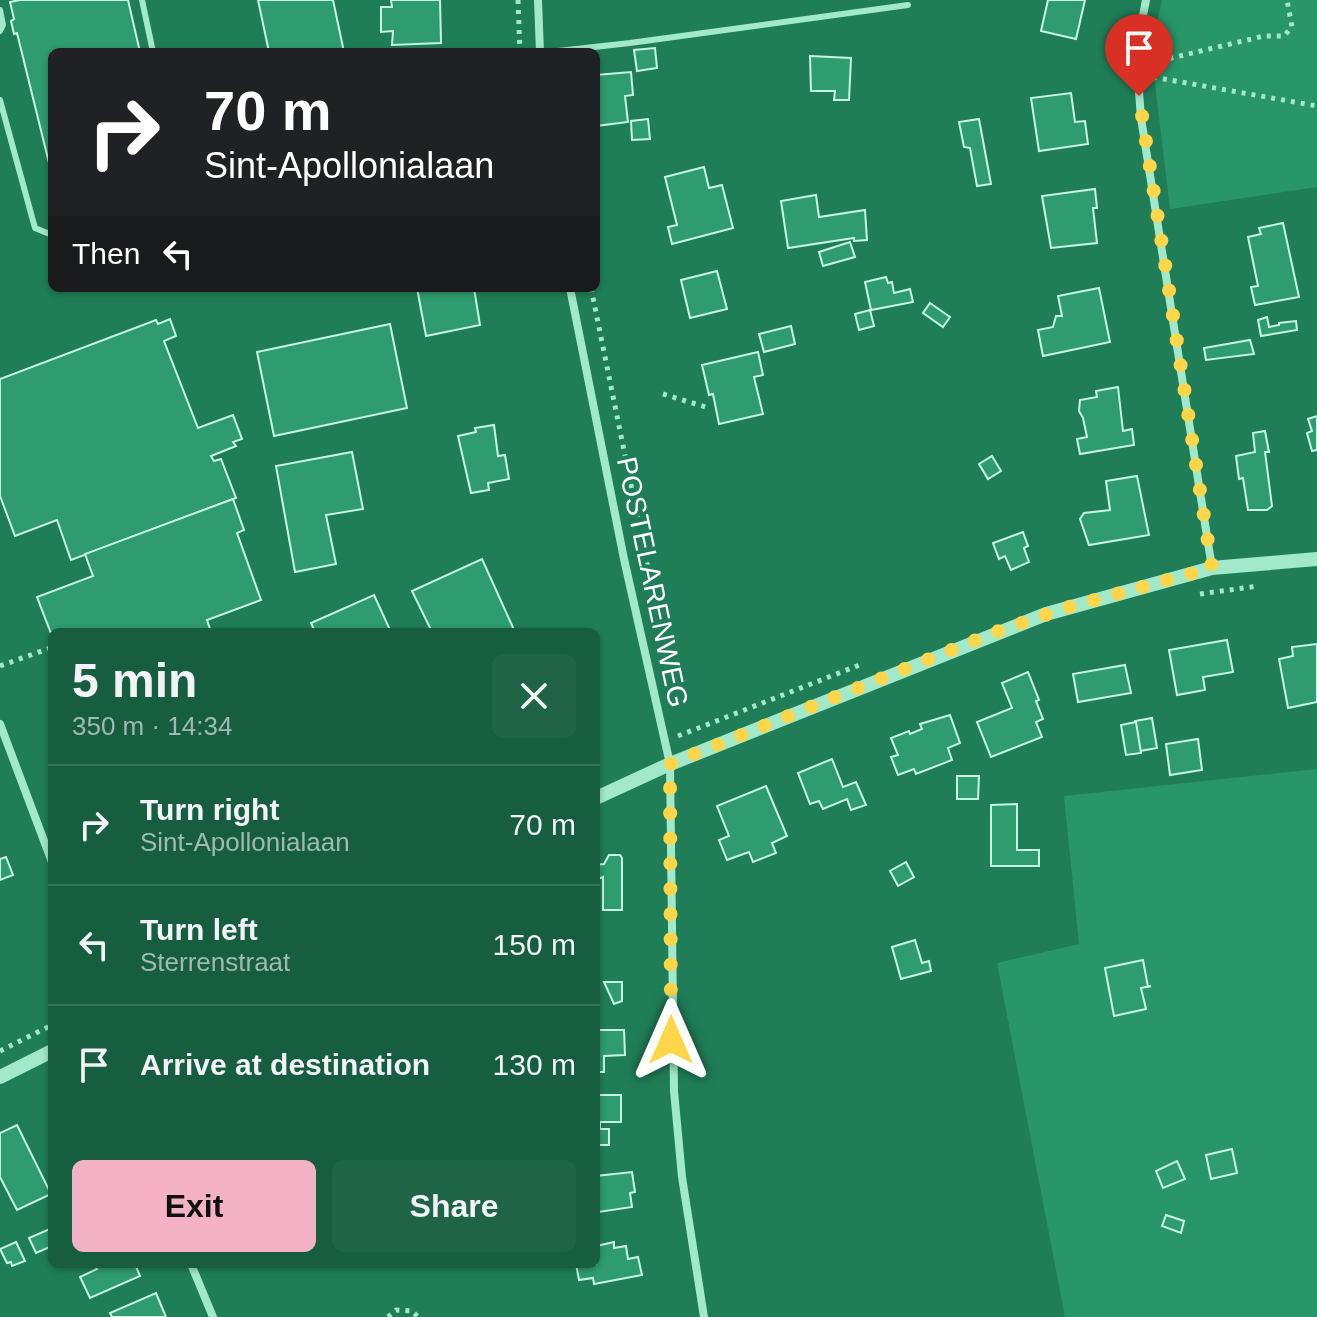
<!DOCTYPE html>
<meta charset="utf-8">
<style>
body{margin:0;font-family:Arial,sans-serif;background:#206448;color:#f1f3f6;height:100vh;display:flex;flex-direction:column;font-size:30px;white-space:nowrap}
*{box-sizing:border-box;margin:0}
p{font-size:26px;color:#9ebab1}
.icon{flex:none;width:44px;height:44px;fill:none;stroke:currentColor;stroke-width:2;stroke-linecap:round;stroke-linejoin:round}
.map{position:relative;flex:1;overflow:hidden}
.details{position:absolute;left:48px;top:628px;width:552px;height:640px;display:flex;flex-direction:column;background:#175e41;border-radius:12px;box-shadow:0 2px 6px #0004}
.details>*{flex:none}
.top-card{position:absolute;left:48px;top:48px;width:552px;height:244px;border-radius:12px;box-shadow:0 2px 6px #0004;background:#202124;color:#fff;overflow:hidden}
.pin{position:absolute;display:grid;place-items:center;width:68px;height:68px;color:#fff;margin:-82px -34px;border-radius:50% 50% 50% 0;rotate:-45deg;box-shadow:0 0 8px #0007}
.pin .icon{rotate:45deg}
.me{position:absolute;width:88px;margin:-44px;rotate:0deg;stroke-linejoin:round;filter:drop-shadow(0 0 6px #0008)}
.turn{display:flex;align-items:center;gap:28px;height:168px;padding:0 24px;font-size:36px}
.turn .icon{width:104px;height:104px;stroke-width:2.5}
.turn b{display:block;font-size:56px;line-height:68px}
.then{display:flex;align-items:center;height:76px;padding:0 24px;background:#0003;gap:16px;font-size:30px}
.round{display:grid;place-items:center;flex:none;width:84px;height:84px;border-radius:12px;background:#206448}
.summary{display:flex;align-items:center;justify-content:space-between;height:136px;padding:0 24px}
h1{font-size:48px;font-weight:800;line-height:60px}
.action{display:flex;gap:16px;margin-top:auto;padding:16px 24px}
.action a{flex:1;height:92px;border-radius:12px;background:#f3b2c5;color:#111;font-size:32px;font-weight:800;line-height:92px;text-align:center}
.action a+a{background:#206448;color:#f1f3f6}
ul{padding:0;list-style:none}
li{display:flex;align-items:center;gap:24px;height:120px;padding:0 24px;border-top:2px solid #36735a}
li div{flex:1}
li b{display:block;font-size:30px}
li em{font-style:normal}
.map>svg:first-child{display:block}
</style>
<div class="map">
<svg width="1317" height="1317" viewBox="0 0 1317 1317">
<rect width="100%" height="100%" fill="#1f7e57"/>
<!-- green -->
<g fill="#289668">
<polygon points="1162,0 1317,0 1317,187 1170,209 1151,50"/>
<polygon points="1317,769 1317,1317 1065,1317 997,963 1079,944 1064,796"/>
</g>
<!-- building -->
<g fill="#2e9c6e" stroke="#c6f6e1" stroke-width="2">
<polygon points="20,0 128,0 140,52 52,52 52,166 50,167 17,33 14,34 11,21 14,19 10,2"/>
<polygon points="258,0 333,0 344,52 269,52"/>
<polygon points="391,0 440,0 441,43 392,45 393,31 381,32 381,7 392,7"/>
<polygon points="1048,0 1085,0 1076,39 1041,31"/>
<polygon points="655,48 657,68 637,71 634,50"/>
<polygon points="810,56 851,58 849,100 834,100 835,91 811,91"/>
<polygon points="631,72 633,95 625,96 628,122 596,126 596,75"/>
<polygon points="1071,93 1075,122 1085,121 1088,144 1039,151 1031,98"/>
<polygon points="648,119 650,139 632,140 631,121"/>
<polygon points="979,119 991,184 977,186 970,148 964,147 959,122"/>
<polygon points="704,167 709,188 722,185 733,228 672,244 668,227 677,225 665,177"/>
<polygon points="1095,189 1097,208 1093,208 1097,243 1051,248 1042,196"/>
<polygon points="816,195 819,217 865,210 867,240 854,241 854,238 788,248 781,201"/>
<polygon points="1283,223 1299,297 1255,305 1251,287 1258,286 1248,237 1261,234 1259,228"/>
<polygon points="850,242 855,257 823,266 819,252"/>
<polygon points="717,271 727,309 690,318 681,280"/>
<polygon points="886,277 888,283 892,282 894,293 910,289 913,302 871,310 865,282"/>
<polygon points="417,288 474,288 480,325 426,336"/>
<polygon points="1099,288 1110,342 1043,356 1038,330 1053,327 1056,316 1062,316 1058,296"/>
<polygon points="930,303 950,317 943,327 923,313"/>
<polygon points="870,310 874,326 859,330 855,314"/>
<polygon points="1267,317 1269,327 1279,325 1279,323 1296,321 1297,330 1261,336 1258,320"/>
<polygon points="170,319 176,336 164,341 198,428 233,415 242,439 233,442 236,446 211,456 214,461 221,459 236,498 71,560 57,520 15,536 0,496 0,379 156,320 158,324"/>
<polygon points="390,324 407,408 274,436 257,352"/>
<polygon points="791,326 795,344 764,352 759,334"/>
<polygon points="1250,340 1254,354 1206,360 1204,348"/>
<polygon points="758,352 763,375 754,377 763,414 719,424 713,394 709,395 702,365"/>
<polygon points="1118,387 1123,431 1132,429 1134,445 1080,454 1077,439 1087,437 1083,418 1079,411 1080,400 1097,397 1096,391"/>
<polygon points="1317,416 1317,450 1312,451 1307,433 1312,431 1308,419"/>
<polygon points="494,425 498,456 505,455 509,479 488,483 489,490 471,493 458,436 476,432 475,428"/>
<polygon points="1265,431 1269,452 1265,452 1272,506 1267,510 1248,510 1243,478 1239,479 1236,456 1255,452 1253,433"/>
<polygon points="352,452 363,509 326,515 336,564 295,572 276,466"/>
<polygon points="992,456 1001,471 988,479 979,464"/>
<polygon points="1137,476 1149,535 1089,545 1080,519 1084,513 1110,510 1106,481"/>
<polygon points="233,499 244,530 237,533 261,600 207,620 211,632 52,632 52,636 37,597 93,576 85,554"/>
<polygon points="1023,532 1028,546 1024,548 1029,562 1011,570 1005,556 999,559 993,543"/>
<polygon points="482,559 515,632 432,632 412,591"/>
<polygon points="374,595 391,632 315,632 311,623"/>
<polygon points="1227,640 1233,672 1203,677 1205,690 1177,695 1169,650"/>
<polygon points="1317,644 1317,702 1288,708 1279,659 1293,656 1292,647"/>
<polygon points="1125,665 1131,693 1078,702 1073,674"/>
<polygon points="1028,672 1039,700 1036,701 1043,719 1036,722 1042,737 991,757 977,722 1012,708 1002,683"/>
<polygon points="950,715 960,743 948,748 952,760 916,774 914,769 898,775 891,757 898,755 891,738 909,731 910,734 922,729 920,724"/>
<polygon points="1152,718 1157,748 1140,751 1135,721"/>
<polygon points="1136,722 1141,753 1126,755 1121,725"/>
<polygon points="1198,739 1202,770 1170,775 1166,744"/>
<polygon points="832,759 843,787 856,782 866,805 851,810 847,799 823,809 819,801 810,804 798,773"/>
<polygon points="957,776 979,776 978,799 957,799"/>
<polygon points="766,786 787,836 772,843 776,853 753,862 749,852 727,860 719,840 729,836 717,806"/>
<polygon points="1017,804 1017,850 1039,850 1039,866 991,866 991,805"/>
<polygon points="609,855 620,855 622,858 622,910 603,910 603,877 596,880 596,865 604,864"/>
<polygon points="6,857 13,875 0,880 0,859"/>
<polygon points="906,862 914,877 898,886 890,871"/>
<polygon points="915,940 922,963 929,961 931,971 901,979 892,947"/>
<polygon points="1143,960 1148,987 1151,986 1141,988 1146,1009 1114,1016 1105,968"/>
<polygon points="604,982 622,982 622,1001 614,1004"/>
<polygon points="596,1030 624,1030 625,1055 604,1056 604,1072 596,1072"/>
<polygon points="596,1095 621,1095 621,1122 600,1122 600,1129 609,1129 609,1145 596,1145"/>
<polygon points="17,1125 51,1194 17,1210 0,1177 0,1133"/>
<polygon points="1232,1149 1237,1173 1211,1179 1206,1155"/>
<polygon points="1177,1161 1185,1179 1163,1188 1156,1171"/>
<polygon points="632,1172 635,1192 630,1193 632,1207 598,1212 598,1219 596,1219 596,1176"/>
<polygon points="1166,1215 1184,1221 1181,1233 1162,1226"/>
<polygon points="52,1228 52,1246 36,1253 29,1238"/>
<polygon points="16,1242 25,1261 12,1266 11,1262 7,1263 0,1249"/>
<polygon points="614,1242 614,1248 626,1246 628,1259 638,1257 642,1275 594,1284 593,1278 579,1280 576,1264 596,1264 596,1246"/>
<polygon points="95,1264 135,1264 140,1276 90,1298 80,1277 97,1269"/>
<polygon points="156,1293 166,1317 112,1317 110,1313"/>
</g>
<g fill="none" stroke-linecap="round" stroke-linejoin="round">
<!-- path -->
<g stroke="#a2e8ca" stroke-width="5" stroke-dasharray="4 6" stroke-linecap="butt">
<polyline points="518,0 520,52"/>
<polyline points="1151,66 1163,60 1264,36 1284,36 1292,27 1287,0"/>
<polyline points="1153,77 1317,106"/>
<polyline points="591,288 669,672"/>
<polyline points="663,394 709,408"/>
<polyline points="1200,594 1258,586"/>
<polyline points="0,666 50,648"/>
<polyline points="678,736 862,664"/>
<polyline points="0,1051 52,1025"/>
<polyline points="388,1317 396,1310 412,1311 418,1317"/>
</g>
<!-- service -->
<g stroke="#a2e8ca" stroke-width="6">
<polyline points="142,0 153,52"/>
<polyline points="0,10 3,25 0,31"/>
<polyline points="549,52 630,43 908,5"/>
<polyline points="0,100 35,228 52,235"/>
</g>
<!-- minor -->
<g stroke="#a2e8ca" stroke-width="8">
<polyline points="538,0 540,52"/>
<path d="M1146,0C1137,40 1137,77 1141,118L1212,568"/>
<polyline points="570,288 624,559 670,764 674,1091 682,1177 704,1317"/>
<polyline points="0,724 52,862"/>
<polyline points="191,1264 213,1317"/>
</g>
<!-- tertiary -->
<g stroke="#a2e8ca" stroke-width="14">
<polyline points="596,798 670,764 1046,614 1212,568 1317,559"/>
<polyline points="0,1077 52,1051"/>
</g>
</g>
<g fill="none" stroke-linecap="round" stroke-linejoin="round">
<!-- route -->
<polyline stroke="#ffd54a" stroke-width="14" stroke-dasharray="0 25.2" points="671,1040 670,764 1001,630 1069,607 1212,568 1139,96"/>
</g>
<g text-anchor="middle" stroke-width="8" stroke-linejoin="round" paint-order="stroke">
<!-- street labels -->
<g font-size="28" fill="#fff" stroke="#1f7e57">
<text transform="translate(653 582) rotate(78)" y="10">POSTELARENWEG</text>
</g>
</g>
</svg>
<div class="pin" style="left:1139px;top:96px;background:#d93025"><svg class="icon" aria-label="arrive" viewBox="0 0 24 24"><path d="M6 21V4h12l-3 4 3 4H6"/></svg></div>
<svg class="me" style="left:671px;top:1040px" viewBox="-20 -20 40 40"><path d="M0-17L14 15 0 8-14 15z" fill="#ffd54a" stroke="#fff" stroke-width="4"/></svg>
<div class="top-card">
<div class="turn"><svg class="icon" aria-label="right" viewBox="0 0 24 24"><path d="M7 20v-9h11M14 6l5 5-5 5"/></svg><div><b>70 m</b>Sint-Apollonialaan</div></div>
<div class="then">Then<svg class="icon" aria-label="left" viewBox="0 0 24 24"><path d="M17 20v-9H6M10 6l-5 5 5 5"/></svg></div>
</div>
<section class="details">
<div class="summary"><div><h1>5 min</h1><p>350 m · 14:34</p></div><a class="round"><svg class="icon" aria-label="close" viewBox="0 0 24 24"><path d="M6 6l12 12M18 6L6 18"/></svg></a></div>
<ul>
<li><svg class="icon" aria-label="right" viewBox="0 0 24 24"><path d="M7 20v-9h11M14 6l5 5-5 5"/></svg><div><b>Turn right</b><p>Sint-Apollonialaan</p></div><em>70 m</em></li>
<li><svg class="icon" aria-label="left" viewBox="0 0 24 24"><path d="M17 20v-9H6M10 6l-5 5 5 5"/></svg><div><b>Turn left</b><p>Sterrenstraat</p></div><em>150 m</em></li>
<li><svg class="icon" aria-label="arrive" viewBox="0 0 24 24"><path d="M6 21V4h12l-3 4 3 4H6"/></svg><div><b>Arrive at destination</b></div><em>130 m</em></li>
</ul>
<div class="action"><a>Exit</a><a>Share</a></div>
</section>
</div>
